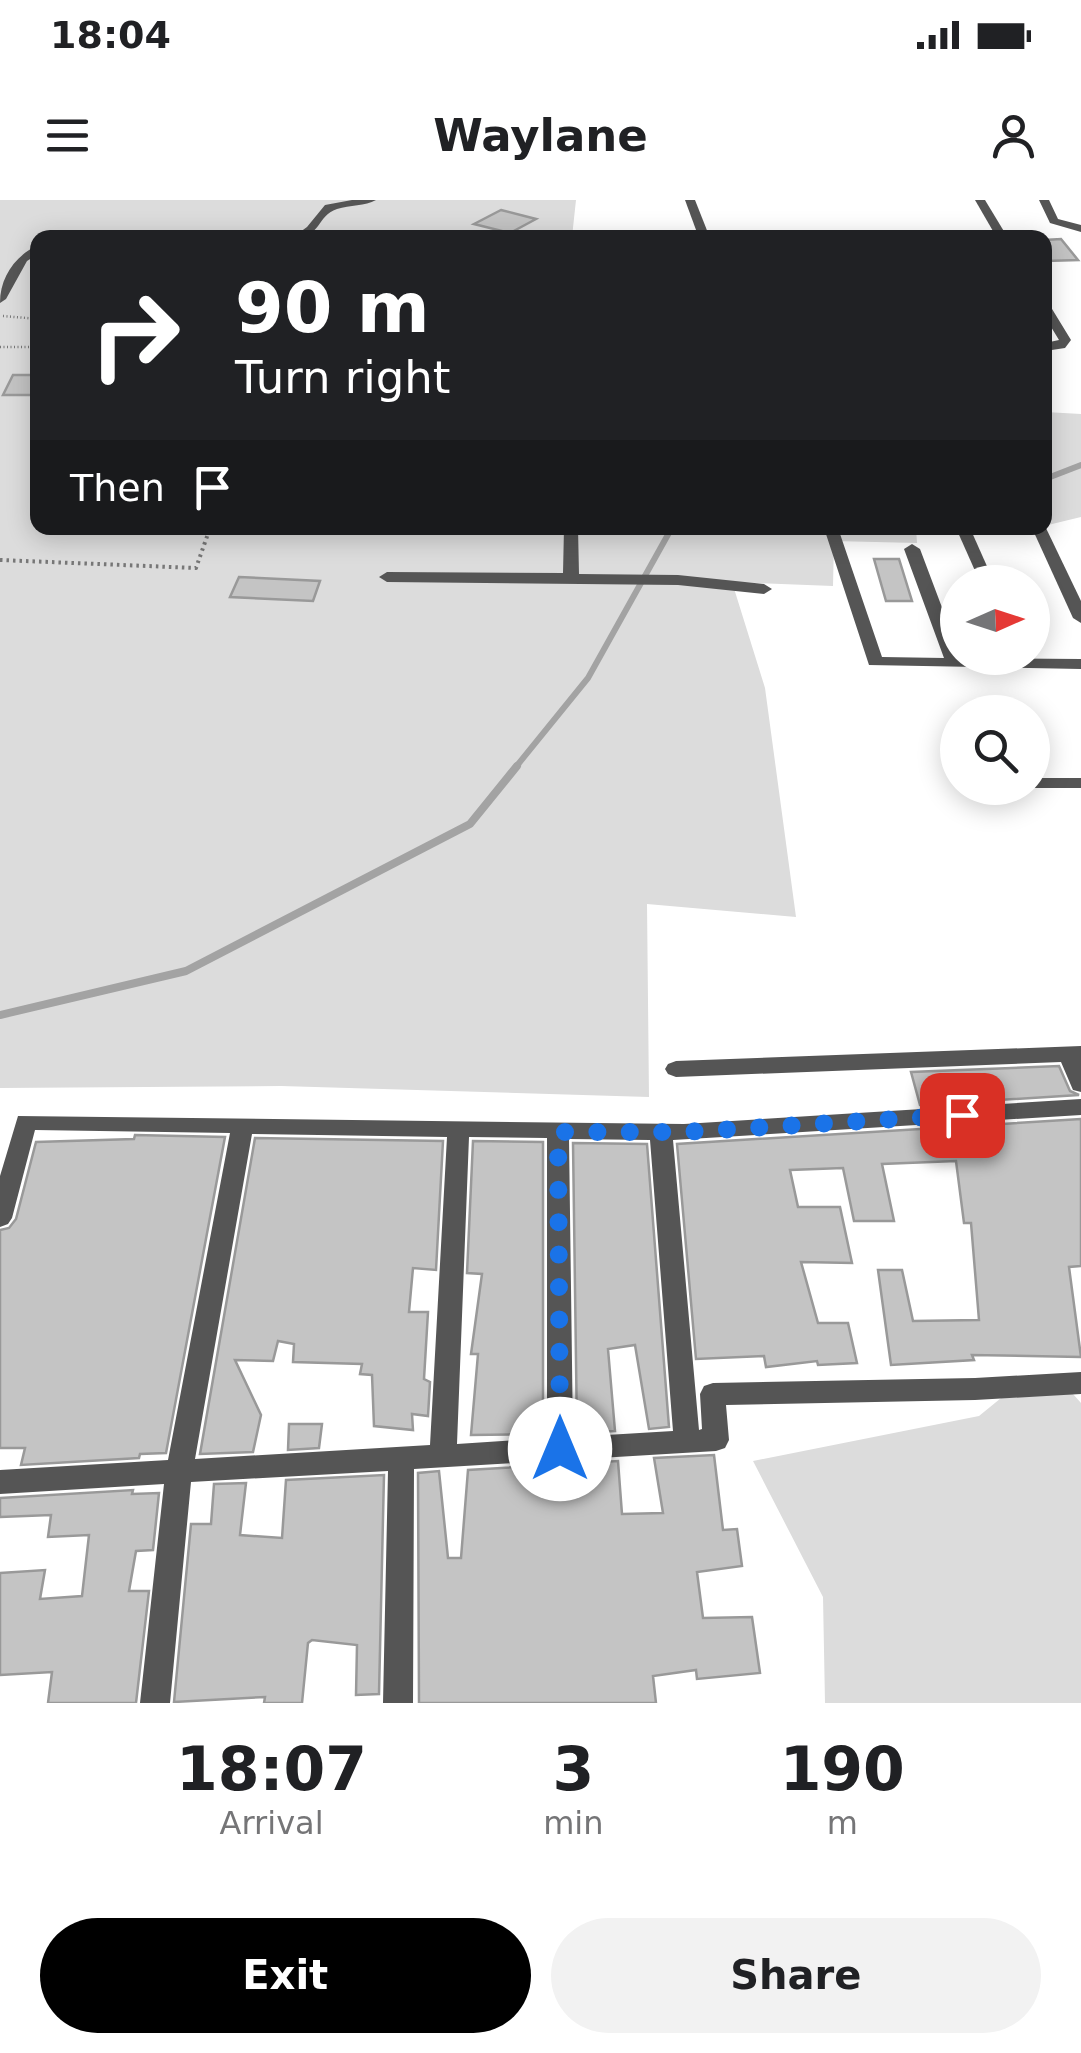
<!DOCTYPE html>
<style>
body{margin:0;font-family:"DejaVu Sans",sans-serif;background:#f2f2f2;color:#202124;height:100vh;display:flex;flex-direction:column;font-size:38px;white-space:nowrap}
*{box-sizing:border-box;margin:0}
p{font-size:32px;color:#757577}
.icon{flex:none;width:55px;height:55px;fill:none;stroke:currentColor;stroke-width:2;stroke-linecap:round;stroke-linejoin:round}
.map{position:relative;height:1503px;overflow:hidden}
.panel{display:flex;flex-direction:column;background:#fff;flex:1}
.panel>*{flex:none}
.banner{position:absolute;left:30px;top:30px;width:1022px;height:305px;border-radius:20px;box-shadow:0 5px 25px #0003;background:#202124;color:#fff;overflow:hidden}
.needle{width:65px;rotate:87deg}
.fabs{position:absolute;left:940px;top:365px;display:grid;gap:20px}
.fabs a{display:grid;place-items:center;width:110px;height:110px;border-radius:50%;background:#fff;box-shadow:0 5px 25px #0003;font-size:50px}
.pin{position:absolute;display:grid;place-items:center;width:85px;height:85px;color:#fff;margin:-42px;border-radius:20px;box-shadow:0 5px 15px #0006}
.me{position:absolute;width:110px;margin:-55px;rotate:0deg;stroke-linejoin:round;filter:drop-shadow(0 0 8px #0008)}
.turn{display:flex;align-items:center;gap:35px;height:210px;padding:0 40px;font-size:45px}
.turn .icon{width:130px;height:130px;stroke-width:2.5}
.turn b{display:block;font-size:70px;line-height:85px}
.then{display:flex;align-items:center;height:95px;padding:0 40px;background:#0003;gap:20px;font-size:38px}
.eta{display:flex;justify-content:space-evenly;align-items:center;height:170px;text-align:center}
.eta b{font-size:60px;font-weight:700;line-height:70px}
.button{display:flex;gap:20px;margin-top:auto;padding:20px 40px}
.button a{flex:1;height:115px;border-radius:60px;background:#000;color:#fff;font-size:40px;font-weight:700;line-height:115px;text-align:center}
.button a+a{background:#f2f2f2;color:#202124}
.status{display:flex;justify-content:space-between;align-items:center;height:70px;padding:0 50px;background:#fff;direction:ltr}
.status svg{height:28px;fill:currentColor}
header{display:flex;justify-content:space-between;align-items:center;height:130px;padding:0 40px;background:#fff;font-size:45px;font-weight:700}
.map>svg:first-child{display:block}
</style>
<div class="status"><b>18:04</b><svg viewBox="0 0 49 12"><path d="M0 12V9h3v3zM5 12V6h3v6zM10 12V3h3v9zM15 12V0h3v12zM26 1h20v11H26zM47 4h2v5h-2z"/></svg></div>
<header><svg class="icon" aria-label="menu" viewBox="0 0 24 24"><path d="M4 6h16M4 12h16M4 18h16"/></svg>Waylane<svg class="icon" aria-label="person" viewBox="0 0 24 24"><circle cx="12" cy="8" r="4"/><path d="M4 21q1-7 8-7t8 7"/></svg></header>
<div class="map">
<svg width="1081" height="1503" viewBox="0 0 1081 1503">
<rect width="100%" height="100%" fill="#fff"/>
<!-- green -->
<g fill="#dcdcdc">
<polygon points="0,0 576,0 572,37 38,38 38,328 916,328 917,343 834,341 833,386 732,382 765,488 796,717 647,704 649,897 281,886 0,888"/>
<polygon points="1045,212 1081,214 1081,317 1048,325"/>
<polygon points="1006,1194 1073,1194 1081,1203 1081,1503 825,1503 823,1397 753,1261 979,1216"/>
</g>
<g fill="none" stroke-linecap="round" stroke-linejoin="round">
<!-- stream-far1 -->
<g stroke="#a3a3a3" stroke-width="6">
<polyline points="1045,279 1081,265"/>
<polyline points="515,568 588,478 670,331 677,328"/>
</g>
<!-- stream -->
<polyline stroke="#a3a3a3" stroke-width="8" points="0,815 186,771 470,624 517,566"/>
</g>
<!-- building -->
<g fill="#c4c4c4" stroke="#999" stroke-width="2.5">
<polygon points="501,10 536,19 510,33 474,24"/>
<polygon points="1061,39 1078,60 1045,61 1045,40"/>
<polygon points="13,175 38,175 38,195 3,195"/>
<polygon points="874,359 899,359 912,401 886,401"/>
<polygon points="239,377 320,381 313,401 230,397"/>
<polygon points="1059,866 1070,891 1079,895 920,905 911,872"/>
<polygon points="1081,919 1081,1066 1069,1067 1081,1157 972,1155 974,1160 891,1165 878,1070 902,1070 913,1121 979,1120 971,1023 964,1023 956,961 882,964 894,1021 854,1021 843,968 790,970 798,1007 840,1007 852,1063 801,1062 818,1123 848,1123 857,1163 818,1165 817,1161 766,1167 764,1156 696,1159 677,944"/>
<polygon points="135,935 225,937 166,1253 140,1254 139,1258 21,1265 25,1248 0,1248 0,1030 9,1028 16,1019 36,942 134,939"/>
<polygon points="255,938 443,941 436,1070 413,1068 409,1112 428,1112 424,1179 430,1182 428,1216 412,1214 413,1230 374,1226 372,1175 360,1174 362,1164 293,1162 294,1144 278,1141 273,1161 235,1160 261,1215 253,1252 200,1254"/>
<polygon points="473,941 543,942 543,1234 471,1235 478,1154 471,1154 482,1074 467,1073"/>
<polygon points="573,943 647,944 669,1227 649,1229 635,1145 608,1149 615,1231 577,1233"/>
<polygon points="289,1224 322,1224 319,1248 288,1250"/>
<polygon points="714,1255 723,1330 737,1329 742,1366 697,1372 703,1418 752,1417 760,1473 697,1479 696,1470 653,1476 656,1503 419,1503 418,1273 439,1271 448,1358 461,1358 468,1270 618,1261 622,1314 663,1313 654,1258"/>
<polygon points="384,1275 379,1494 356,1495 357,1445 312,1440 308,1443 302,1503 264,1503 265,1497 174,1502 191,1324 211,1324 214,1284 246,1283 240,1335 282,1338 286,1280"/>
<polygon points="133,1290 132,1294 159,1293 153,1350 136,1351 129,1391 149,1391 136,1503 48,1503 52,1472 0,1475 0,1373 45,1370 40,1399 82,1396 89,1335 48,1337 51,1315 0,1317 0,1298"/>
</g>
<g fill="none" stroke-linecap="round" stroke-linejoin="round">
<!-- path-far1 -->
<g stroke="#777" stroke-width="2.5" stroke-dasharray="1 2.5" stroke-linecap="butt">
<polyline points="3,116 38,119"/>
<polyline points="0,147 38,147"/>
</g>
<!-- path -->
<polyline stroke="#777" stroke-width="4" stroke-dasharray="2.5 4" stroke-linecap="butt" points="0,360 196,368 210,328"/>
<!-- minor -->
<g fill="#555" fill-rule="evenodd">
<path d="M352,0H376C365,6 350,5 337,9C316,16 322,38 292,38L307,27L325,5Z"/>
<polygon points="685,0 695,0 710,38 699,38"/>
<polygon points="975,0 985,0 1008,38 997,38"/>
<polygon points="1039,0 1049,0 1058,19 1081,25 1081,32 1050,23"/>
<path d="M38,45V54L27,61L6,99L0,103C0,77 15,56 38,45Z"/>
<polygon points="1045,103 1049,104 1071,140 1065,148 1045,151 1045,143 1059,140 1045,117"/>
<polygon points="1045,326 1081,401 1081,423 1073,418 1032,328"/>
<polygon points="564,328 578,328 579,374 678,375 764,384 772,389 764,394 678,385 387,382 379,377 387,372 563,373"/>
<polygon points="824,328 838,328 882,457 944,458 904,349 912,344 920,349 958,450 958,458 1081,459 1081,469 869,465"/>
<polygon points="956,328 970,328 994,382 980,382"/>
<polygon points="1032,578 1081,578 1081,588 1028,588 1032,588"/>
<polygon points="1081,846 1081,892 1073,890 1061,862 676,877 668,874 665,869 668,864 676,861"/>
<path d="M1081,899V915L673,940L699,1230L702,1229L700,1194L704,1186L713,1183L975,1178L1081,1172V1194L975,1200L726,1205L729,1240L725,1248L716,1251L414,1269L413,1503H383L388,1271L191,1282L170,1503H140L164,1284L0,1294V1270L168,1260L230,933L35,930L12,1018L8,1024L0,1027V976L18,916L684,924ZM252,934L447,937L430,1245L195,1259ZM469,937L547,938V1238L457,1244ZM569,939L650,940L673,1231L573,1237Z"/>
</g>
</g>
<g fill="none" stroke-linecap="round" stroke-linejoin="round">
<!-- route -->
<polyline stroke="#1a73e8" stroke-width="18" stroke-dasharray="0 32.4" points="560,1249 558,932 684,932 962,915"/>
</g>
</svg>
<div class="fabs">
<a><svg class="needle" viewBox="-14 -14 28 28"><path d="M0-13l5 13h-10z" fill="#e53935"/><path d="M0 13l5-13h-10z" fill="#757577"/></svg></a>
<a><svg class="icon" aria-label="search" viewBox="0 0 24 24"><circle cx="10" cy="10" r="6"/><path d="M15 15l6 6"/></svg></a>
</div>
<div class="pin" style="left:962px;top:915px;background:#d93025"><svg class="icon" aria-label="arrive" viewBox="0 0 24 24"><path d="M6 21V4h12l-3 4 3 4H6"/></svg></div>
<svg class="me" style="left:560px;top:1249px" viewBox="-20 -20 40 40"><circle r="19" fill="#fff"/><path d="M0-13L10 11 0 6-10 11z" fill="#1a73e8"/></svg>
<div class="banner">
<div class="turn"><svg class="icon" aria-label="right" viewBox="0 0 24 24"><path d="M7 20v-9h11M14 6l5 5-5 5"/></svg><div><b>90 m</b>Turn right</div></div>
<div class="then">Then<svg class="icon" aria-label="arrive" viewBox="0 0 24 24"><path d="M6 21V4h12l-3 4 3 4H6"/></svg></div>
</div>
</div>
<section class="panel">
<div class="eta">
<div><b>18:07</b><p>Arrival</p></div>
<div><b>3</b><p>min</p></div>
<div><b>190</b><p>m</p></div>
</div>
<div class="button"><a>Exit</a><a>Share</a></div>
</section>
